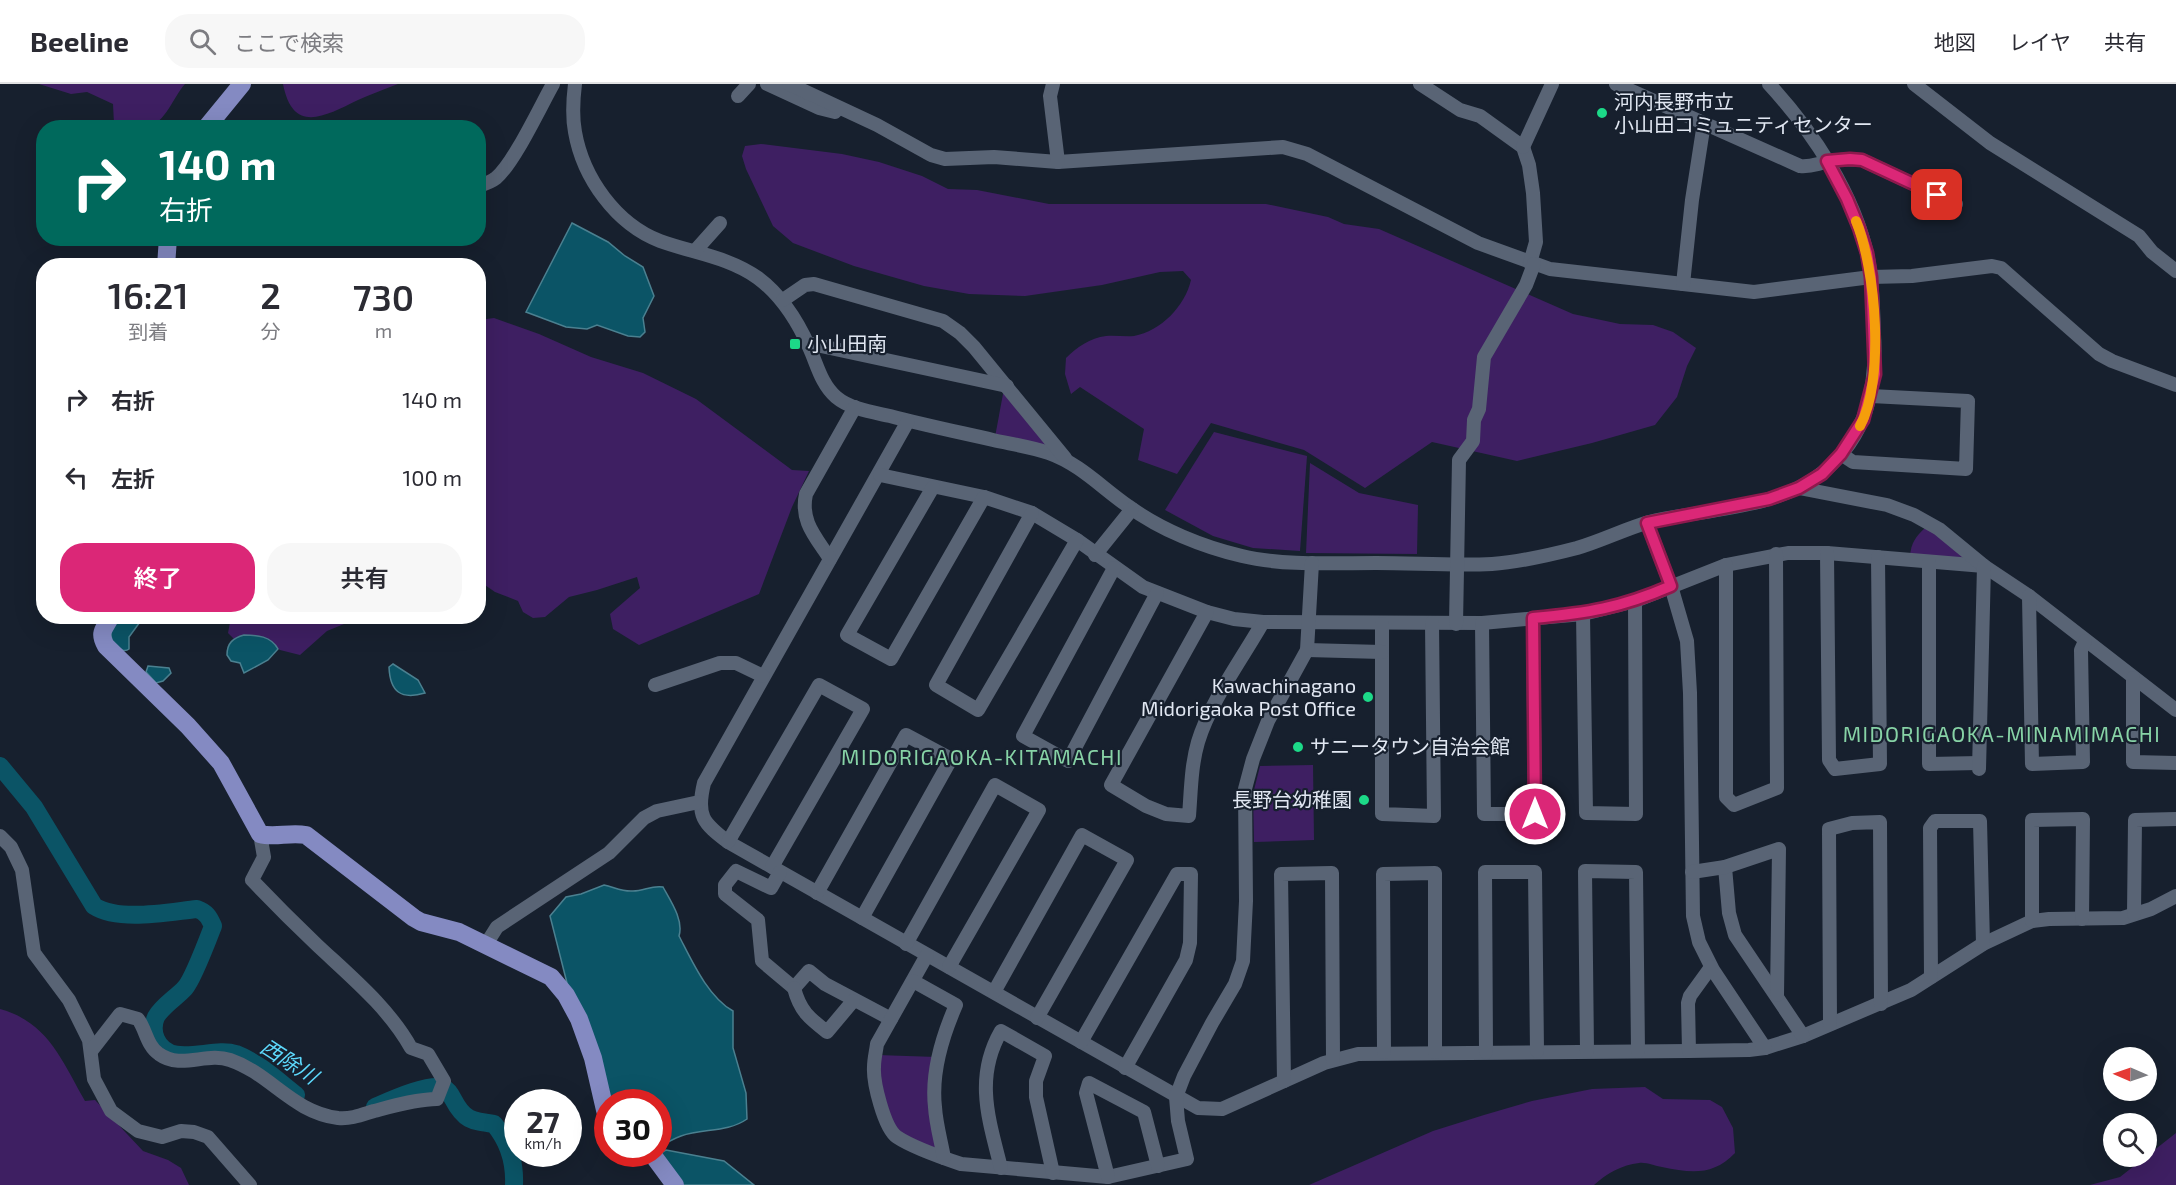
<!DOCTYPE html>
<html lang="ja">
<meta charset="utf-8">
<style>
body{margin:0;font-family:"Exo 2","Noto Sans JP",sans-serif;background:#f7f7f7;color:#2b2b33;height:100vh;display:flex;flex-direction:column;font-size:22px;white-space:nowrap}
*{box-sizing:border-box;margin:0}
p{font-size:20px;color:#7c7c81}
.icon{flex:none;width:33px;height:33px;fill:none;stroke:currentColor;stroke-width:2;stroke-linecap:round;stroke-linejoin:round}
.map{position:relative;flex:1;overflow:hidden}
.details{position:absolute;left:36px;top:174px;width:450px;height:366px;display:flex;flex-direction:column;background:#fff;border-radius:24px;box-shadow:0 6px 24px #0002}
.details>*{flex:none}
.banner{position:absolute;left:36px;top:36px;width:450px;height:126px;border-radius:24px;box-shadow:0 6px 24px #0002;background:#00695c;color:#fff;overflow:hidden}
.needle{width:39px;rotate:272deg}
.fabs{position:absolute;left:2103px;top:963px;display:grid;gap:12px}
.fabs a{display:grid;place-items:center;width:54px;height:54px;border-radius:50%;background:#fff;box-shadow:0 6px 24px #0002;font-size:30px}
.speed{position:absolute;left:504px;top:1005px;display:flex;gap:12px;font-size:30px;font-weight:700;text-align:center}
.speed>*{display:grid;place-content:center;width:78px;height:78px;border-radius:50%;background:#fff;box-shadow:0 6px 24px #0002;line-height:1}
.speed small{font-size:15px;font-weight:400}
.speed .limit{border:9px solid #d22;background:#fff;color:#111}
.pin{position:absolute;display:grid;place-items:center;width:51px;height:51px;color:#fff;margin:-26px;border-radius:12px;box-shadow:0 3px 9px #0006}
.me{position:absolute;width:66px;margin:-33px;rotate:0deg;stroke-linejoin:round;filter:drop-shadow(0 0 4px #0008)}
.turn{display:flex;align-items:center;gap:21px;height:126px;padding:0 24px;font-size:27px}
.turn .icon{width:78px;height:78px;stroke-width:2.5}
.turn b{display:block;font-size:42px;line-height:51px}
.eta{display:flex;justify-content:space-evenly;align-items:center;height:102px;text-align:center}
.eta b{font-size:36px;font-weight:600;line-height:42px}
.primary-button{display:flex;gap:12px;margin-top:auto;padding:12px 24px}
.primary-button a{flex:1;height:69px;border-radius:24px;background:#db2777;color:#fff;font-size:24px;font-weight:600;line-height:69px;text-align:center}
.primary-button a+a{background:#f7f7f7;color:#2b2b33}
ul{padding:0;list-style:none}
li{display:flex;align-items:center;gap:18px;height:78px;padding:0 24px}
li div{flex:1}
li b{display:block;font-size:22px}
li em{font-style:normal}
header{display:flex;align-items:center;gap:36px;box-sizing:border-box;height:84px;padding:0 30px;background:#fff;border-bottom:2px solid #e1e1e2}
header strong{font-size:28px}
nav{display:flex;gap:33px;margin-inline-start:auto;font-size:21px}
.search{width:420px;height:54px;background:#f7f7f7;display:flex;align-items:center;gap:15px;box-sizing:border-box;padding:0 21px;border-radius:24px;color:#7c7c81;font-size:22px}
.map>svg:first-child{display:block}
</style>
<header>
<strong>Beeline</strong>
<div class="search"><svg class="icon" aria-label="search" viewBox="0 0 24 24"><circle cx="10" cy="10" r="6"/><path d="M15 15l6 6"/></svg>ここで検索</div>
<nav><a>地図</a><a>レイヤ</a><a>共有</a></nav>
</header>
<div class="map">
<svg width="2176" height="1101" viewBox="0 0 2176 1101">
<rect width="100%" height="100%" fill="#17202e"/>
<!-- green -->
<g fill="#3e1f62">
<path d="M39,0H185C173,13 166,39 146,44C137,45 126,44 117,44L114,40L113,20L87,8L71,10Z"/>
<path d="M283,0H398C385,5 371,10 358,16C325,32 293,51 283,0Z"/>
<path d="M761,60L842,70L879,78L922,92L948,105L977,106L1049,120H1266L1328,133L1344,140L1379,145L1573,230L1620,240L1653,241L1673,248L1696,264L1687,282L1677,313L1655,341L1592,359L1517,377L1432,358L1365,404L1304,366L1211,339L1177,390L1138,376L1144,345L1080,303L1071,310L1065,290L1066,274C1077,263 1090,254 1106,252C1115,251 1125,253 1134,252C1161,247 1185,222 1191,196L1183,187L1160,188L1102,201L1025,212L969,210L924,202L854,182L793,159L773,142L746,85L742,72L745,62Z"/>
<polygon points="494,234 539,250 591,273 643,289 696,315 792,386 809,387 792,423 759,510 639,561 613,545 610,530 640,504 637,493 597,506 569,513 545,533 533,534 523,528 518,517 495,508 482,499 479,498 479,236"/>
<polygon points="1003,310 1009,310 1049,357 1048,365 995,353"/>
<polygon points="1214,348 1307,372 1300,467 1253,464 1213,452 1165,426"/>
<polygon points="1310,379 1359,409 1418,421 1417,470 1306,469"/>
<path d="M1925,444L1939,450L1966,476L1910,472C1911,459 1916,452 1925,444Z"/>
<polygon points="231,533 349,533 344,540 327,547 300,571 280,566 258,552 235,556 228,549"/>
<polygon points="1313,681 1314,756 1254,758 1253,710 1260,682"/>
<path d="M0,925C48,938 62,977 85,1017L95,1016L143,1067L168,1076L181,1084L189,1101H0Z"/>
<polygon points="877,971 937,973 942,1071 896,1051 888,1040"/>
<path d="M1645,1003L1663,1015L1710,1016L1722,1023L1733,1044L1735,1069C1713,1092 1691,1089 1662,1083C1655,1082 1646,1078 1639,1079C1622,1081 1607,1089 1594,1101H1309L1433,1047L1484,1031L1532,1017L1592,1005Z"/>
<polygon points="2176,1049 2176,1101 2090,1101 2120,1093"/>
</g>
<!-- water -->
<g fill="#0b5466" stroke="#4b8090" stroke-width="1.5">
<polygon points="572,139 608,158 625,172 643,183 654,212 643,234 645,248 640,253 628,252 597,241 587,245 566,243 526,228"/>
<path d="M124,533H137L140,538L129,553V565C123,570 117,562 112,558L110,543Z"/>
<path d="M244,551C257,551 271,552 278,565L268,576L244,589L240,579L231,577L227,571C227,559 233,554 244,551Z"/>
<path d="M393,580L418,596L425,609C401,616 390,608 389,583Z"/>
<polygon points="148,582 169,584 171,589 163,597 156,599 146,588"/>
<path d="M604,801C614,803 622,808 633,807C644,807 652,801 663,803C670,816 684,836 679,852C692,877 708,913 733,927V964L746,1009L747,1035C727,1049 703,1044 681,1052C673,1055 666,1059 659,1063L658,1018H608L567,899L550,832L566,813L581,810Z"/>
<polygon points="666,1066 724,1077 754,1101 681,1101 659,1070"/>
</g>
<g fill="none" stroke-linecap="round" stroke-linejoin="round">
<!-- river -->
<g stroke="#0b5466" stroke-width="18">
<path d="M0,682L34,723L94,822C119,838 168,828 197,825C206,828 209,833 213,842C208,855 193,895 185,904C176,914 163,921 156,933C153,940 153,948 156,955C170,986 211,962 236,970C259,979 277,996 296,1011"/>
<path d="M375,1023C389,1017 430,998 444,1004C448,1006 451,1011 453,1015C464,1036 471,1037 494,1040C509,1058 515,1078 514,1101"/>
</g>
<!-- minor -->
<g stroke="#596475" stroke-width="14">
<path d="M575,0C573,16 572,32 575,48C583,94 616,140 660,157C693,169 729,173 758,194C782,212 797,236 809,263C817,280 821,300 836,313C850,325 872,328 890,332C924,341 958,348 993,356C1011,360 1031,363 1049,369C1080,380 1102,404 1128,422C1161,446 1203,463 1242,472C1283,482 1334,479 1376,479C1415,479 1454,482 1492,480C1519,478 1550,471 1577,464C1601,457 1625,445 1649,438C1704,425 1779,425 1823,388C1867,352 1877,304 1874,250C1873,225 1873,199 1868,174C1854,109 1813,48 1769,0"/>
<polyline points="767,0 819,24 835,28"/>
<polyline points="789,0 877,41 931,71 945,75 994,73 1058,78 1283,63 1307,70 1478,159 1550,185 1754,208 1871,193 1912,192 1992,182 2001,184 2099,270 2112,277 2176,301"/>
<polyline points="1053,0 1050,12 1058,78"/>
<polyline points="1420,0 1460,26 1480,32 1523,63 1529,81 1533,109 1536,158 1530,179"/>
<path d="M1616,0L1800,82C1811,83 1816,80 1826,78C1837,75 1850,75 1862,76L1956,120"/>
<polyline points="1914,0 1990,59 2139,152 2152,168 2176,187"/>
<polyline points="738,12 749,0"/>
<polyline points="1523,63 1552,0"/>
<path d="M478,102C485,100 491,98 496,94C514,79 540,23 553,0"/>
<polyline points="695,167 720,139"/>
<polyline points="1683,200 1692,116 1704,39"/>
<polyline points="783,216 805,201 814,200 943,237 960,249 974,263 1065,374"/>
<polyline points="807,259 1007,302"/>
<path d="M908,337L704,699C696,732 703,739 728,758L1198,1024L1222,1025L1324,979L1358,970L1689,967L1749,966L1765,964L1803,952L1911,906L1983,860L2032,837L2049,835L2123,834L2151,825L2176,812"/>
<polyline points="1841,370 1853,378 1966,385 1968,317 1871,312"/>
<polyline points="880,391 984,413 1032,429 1077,456 1143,503 1207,528 1234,535 1263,538 1482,539 1583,530 1635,517 1726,481 1788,469 1827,469 1984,482"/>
<polyline points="933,403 847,551 891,575 984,413"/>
<polyline points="1799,404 1887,421 1914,431 1939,445 1984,482 2029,512 2176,626"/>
<polyline points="1032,429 936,601 978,626 1077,456"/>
<polyline points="1647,439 1671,502 1687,557 1690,609 1693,832 1699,858 1713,886 1765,964"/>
<polyline points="1827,469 1829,676 1835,685 1880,680 1878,473"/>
<polyline points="1095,471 1132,425"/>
<path d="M830,475C816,453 800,438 806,410L855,323"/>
<polyline points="1929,478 1929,680 1979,679"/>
<polyline points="1726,481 1726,713 1734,721 1777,704 1776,470"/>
<polyline points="1114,484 1023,652 1068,677 1157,509"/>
<polyline points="2029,512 2032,680 2083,678 2081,566 2085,557"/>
<path d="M1207,528L1111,701L1146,722L1166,730L1189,732C1191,707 1191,682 1198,658C1210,618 1242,575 1263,538"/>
<polyline points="1583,530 1586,729 1636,730 1635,517"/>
<polyline points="1482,539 1484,730 1535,730 1533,534"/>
<polyline points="1382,540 1382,730 1434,732 1432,539"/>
<polyline points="1456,540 1459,376 1473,357 1474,336 1479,325 1484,273 1526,201 1534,180"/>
<polyline points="1307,566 1382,568"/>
<polyline points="2133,594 2133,678 2176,679"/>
<polyline points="655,601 720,579 736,579 763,592"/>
<polyline points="1979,685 1984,482"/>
<polyline points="0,752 11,763 22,786 34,869 69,916 89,956 94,995 111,1027 138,1047 162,1053 181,1047 194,1048 208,1053 250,1101"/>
<polyline points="728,758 819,601 863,625 772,783"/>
<polyline points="1725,783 1729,829 1735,851 1803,952"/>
<polyline points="780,788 771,804 736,787 725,801 725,810 758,836 762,877 794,904 809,887 825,900 891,935"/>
<polyline points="1692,788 1725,783 1779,765 1777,911"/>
<polyline points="817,809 906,651 951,675 862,834"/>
<polyline points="2134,830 2135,736 2176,735"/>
<polyline points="2032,837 2032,736 2083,735 2082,835"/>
<polyline points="906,860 995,701 1039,726 949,883"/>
<polyline points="485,862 497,843 609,769 644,734 657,727 699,718"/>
<path d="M927,871L877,960C876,968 874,975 874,983C873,998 884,1044 897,1053C912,1063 943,1074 961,1080L1108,1093L1187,1075L1178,1037L1176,1013L1184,992L1212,939L1235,900L1243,877L1246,817L1245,705L1253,675L1268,637L1307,566L1312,479"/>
<polyline points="1931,893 1930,744 1935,737 1980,737 1983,860"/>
<path d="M913,897L956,921C942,953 931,988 935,1023C936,1040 941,1057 944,1074"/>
<path d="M794,904C800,927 809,934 827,948L853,917"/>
<polyline points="994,908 1082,751 1127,776 1037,934"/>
<polyline points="1830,940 1829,745 1852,739 1880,738 1881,920"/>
<polyline points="1081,958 1177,790 1191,790 1190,859 1186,876 1125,984"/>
<path d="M92,966L120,930L138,935C146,946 147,962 159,970C181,986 206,968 230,976C271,990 292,1028 338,1034C352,1035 361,1031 374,1027C393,1022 417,1015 437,1015L444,997L428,970L411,964C389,924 350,892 317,861C295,840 273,818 252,796L264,773L260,750"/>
<polyline points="1587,967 1585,787 1636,788 1638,967"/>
<polyline points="1689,967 1688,919 1690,912 1711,883"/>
<polyline points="1384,968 1383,790 1435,789 1435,968"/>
<polyline points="1486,968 1485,788 1535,788 1537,967"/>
<polyline points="1284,997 1281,790 1332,789 1333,976"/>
<path d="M1001,1084C989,1036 974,994 1001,947L1045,972L1036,997V1013L1053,1089"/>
<polyline points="1108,1093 1086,1009 1089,999 1144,1028 1158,1082"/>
</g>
<!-- major -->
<g stroke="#848ac2" stroke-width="18">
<polyline points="206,44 242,0"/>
<polyline points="166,182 168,154"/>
<path d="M111,532C104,546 98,548 106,562L188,642L221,679L260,750C275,754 289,748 306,751L414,834L421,838L459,848L551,893L566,911L579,935L593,974L605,1026L608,1030"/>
<polyline points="652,1070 675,1101"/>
</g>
</g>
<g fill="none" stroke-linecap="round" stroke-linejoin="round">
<defs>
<path id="route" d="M1535,730L1533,534C1588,529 1620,524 1671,502L1647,439L1769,415L1799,404L1822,390L1841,370L1863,336L1875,290L1871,193L1867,169L1859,144L1847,115L1827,77L1850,75L1862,76L1937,111"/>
</defs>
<!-- route casing -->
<use href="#route" stroke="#8e194d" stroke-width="15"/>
<!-- route -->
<use href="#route" stroke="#db2777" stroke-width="10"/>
<!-- slow -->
<path stroke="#f59e0b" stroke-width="10" d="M1856,137C1876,185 1885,296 1860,342"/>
</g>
<!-- markers -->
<g fill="#1cd988" stroke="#17202e" stroke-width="2">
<circle cx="1602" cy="29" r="6"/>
<rect x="789" y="254" width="12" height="12" rx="3"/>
<circle cx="1368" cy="613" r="6"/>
<circle cx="1298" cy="663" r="6"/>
<circle cx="1364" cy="716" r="6"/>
</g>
<g text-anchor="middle" stroke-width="4.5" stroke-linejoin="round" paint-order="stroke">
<!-- poi labels -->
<g font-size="20" fill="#e1e7f2" stroke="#17202e" text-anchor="start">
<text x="1614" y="25">河内長野市立<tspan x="1614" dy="23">小山田コミュニティセンター</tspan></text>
<text x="807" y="267">小山田南</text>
<text x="1356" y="609" text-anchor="end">Kawachinagano<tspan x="1356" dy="23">Midorigaoka Post Office</tspan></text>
<text x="1310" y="670">サニータウン自治会館</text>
<text x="1352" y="723" text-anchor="end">長野台幼稚園</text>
</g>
<!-- neighbourhood labels -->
<g font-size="21" letter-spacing="1.5" fill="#87d3a6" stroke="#17202e">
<text x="2002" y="658">MIDORIGAOKA-MINAMIMACHI</text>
<text x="982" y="681">MIDORIGAOKA-KITAMACHI</text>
</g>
<!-- water labels -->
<g font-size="21" font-style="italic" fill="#5dd9fc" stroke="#17202e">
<text transform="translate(289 978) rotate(33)" y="7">西除川</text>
</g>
</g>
</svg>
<div class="fabs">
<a><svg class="needle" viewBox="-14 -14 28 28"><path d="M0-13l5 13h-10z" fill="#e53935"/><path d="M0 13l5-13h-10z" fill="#7c7c81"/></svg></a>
<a><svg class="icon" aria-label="search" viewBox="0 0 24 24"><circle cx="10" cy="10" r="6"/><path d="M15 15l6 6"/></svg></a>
</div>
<div class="speed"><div>27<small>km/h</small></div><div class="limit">30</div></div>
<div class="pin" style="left:1937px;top:111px;background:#d93025"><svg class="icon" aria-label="arrive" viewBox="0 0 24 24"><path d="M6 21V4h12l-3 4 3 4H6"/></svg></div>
<svg class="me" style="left:1535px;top:730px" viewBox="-20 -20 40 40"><circle r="17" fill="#db2777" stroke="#fff" stroke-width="3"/><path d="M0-11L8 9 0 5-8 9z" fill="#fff"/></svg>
<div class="banner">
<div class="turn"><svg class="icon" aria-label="right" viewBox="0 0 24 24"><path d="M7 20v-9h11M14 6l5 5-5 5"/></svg><div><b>140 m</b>右折</div></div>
</div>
<section class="details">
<div class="eta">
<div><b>16:21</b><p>到着</p></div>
<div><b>2</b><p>分</p></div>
<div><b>730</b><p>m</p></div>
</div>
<ul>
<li><svg class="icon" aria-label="right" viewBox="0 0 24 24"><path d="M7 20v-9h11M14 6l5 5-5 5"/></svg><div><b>右折</b></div><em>140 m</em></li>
<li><svg class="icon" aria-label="left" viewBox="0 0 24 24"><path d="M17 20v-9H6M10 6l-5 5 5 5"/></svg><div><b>左折</b></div><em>100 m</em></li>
</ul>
<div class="primary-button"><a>終了</a><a>共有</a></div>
</section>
</div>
